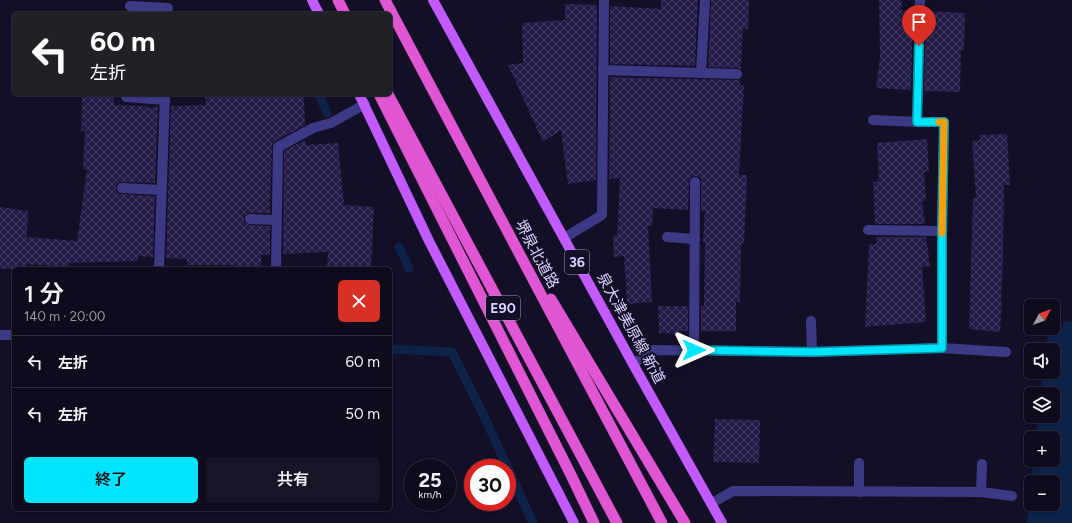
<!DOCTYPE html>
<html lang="ja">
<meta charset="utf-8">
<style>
body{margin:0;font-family:Figtree,"Noto Sans JP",sans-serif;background:#171425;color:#f1f3f6;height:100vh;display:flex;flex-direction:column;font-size:15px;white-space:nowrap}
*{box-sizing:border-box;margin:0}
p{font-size:13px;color:#9b9ba3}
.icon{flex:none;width:22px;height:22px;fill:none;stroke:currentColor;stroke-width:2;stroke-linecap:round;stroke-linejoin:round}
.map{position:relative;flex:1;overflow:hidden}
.sheet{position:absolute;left:12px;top:267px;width:380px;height:244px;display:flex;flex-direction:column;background:#0e0b1c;border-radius:6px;box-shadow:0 1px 3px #0004,0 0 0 1px #2e2b3b}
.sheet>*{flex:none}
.top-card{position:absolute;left:12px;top:12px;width:380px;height:84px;border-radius:6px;box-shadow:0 1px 3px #0004,0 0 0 1px #2e2b3b;background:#202124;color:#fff;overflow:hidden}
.needle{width:26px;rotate:49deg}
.fabs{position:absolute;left:1024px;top:299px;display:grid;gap:8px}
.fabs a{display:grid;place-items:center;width:36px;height:36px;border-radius:6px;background:#0e0b1c;box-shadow:0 1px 3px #0004,0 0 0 1px #2e2b3b;font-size:20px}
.speed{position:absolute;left:404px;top:459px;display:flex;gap:8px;font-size:20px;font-weight:700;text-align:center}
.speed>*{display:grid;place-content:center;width:52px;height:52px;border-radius:50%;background:#0e0b1c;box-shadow:0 1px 3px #0004,0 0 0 1px #2e2b3b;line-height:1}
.speed small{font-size:10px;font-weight:400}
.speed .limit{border:6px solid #d22;background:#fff;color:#111}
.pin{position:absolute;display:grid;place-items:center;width:34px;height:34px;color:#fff;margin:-41px -17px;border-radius:50% 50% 50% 0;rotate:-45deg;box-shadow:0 0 4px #0007}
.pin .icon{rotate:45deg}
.me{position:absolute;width:44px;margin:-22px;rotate:90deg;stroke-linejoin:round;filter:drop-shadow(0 0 3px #0008)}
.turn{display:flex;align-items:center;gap:14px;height:84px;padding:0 12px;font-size:18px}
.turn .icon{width:52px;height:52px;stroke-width:2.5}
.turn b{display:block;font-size:28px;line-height:34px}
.round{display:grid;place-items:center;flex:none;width:42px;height:42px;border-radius:6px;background:#171425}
.head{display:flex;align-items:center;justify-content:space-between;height:68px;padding:0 12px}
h1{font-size:24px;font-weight:600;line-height:30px}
.primary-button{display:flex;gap:8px;margin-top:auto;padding:8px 12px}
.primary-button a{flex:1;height:46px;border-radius:6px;background:#00e5ff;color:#111;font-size:16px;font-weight:600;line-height:46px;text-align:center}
.primary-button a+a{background:#171425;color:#f1f3f6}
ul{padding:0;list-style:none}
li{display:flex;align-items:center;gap:12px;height:52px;padding:0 12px;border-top:1px solid #2e2b3b}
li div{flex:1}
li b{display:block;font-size:15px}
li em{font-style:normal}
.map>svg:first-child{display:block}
</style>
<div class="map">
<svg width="1072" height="523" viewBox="0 0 1072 523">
<defs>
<pattern id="building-cross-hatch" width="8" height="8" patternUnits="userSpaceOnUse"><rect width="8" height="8" fill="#241b47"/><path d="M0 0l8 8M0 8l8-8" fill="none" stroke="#433b63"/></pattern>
</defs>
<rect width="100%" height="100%" fill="#130f26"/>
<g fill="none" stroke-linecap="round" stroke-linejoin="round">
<!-- stream -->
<g stroke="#0c2248" stroke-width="9">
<polyline points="320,97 327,113"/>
<polyline points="399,247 409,268"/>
<polyline points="390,349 452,352 483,414 533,523"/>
</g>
<!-- river -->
<polyline stroke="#0c2248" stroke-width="52" points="1053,523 1072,347"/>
</g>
<!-- building -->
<g fill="url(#building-cross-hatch)">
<polygon points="661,0 698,0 695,66 610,64 610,6 661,9"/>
<polygon points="711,0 749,0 748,29 743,29 741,69 737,68 708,67"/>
<polygon points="879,0 902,0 901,10 913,11 911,90 876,88 880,57"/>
<polygon points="565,4 597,5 596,180 568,184 561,130 543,142 508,65 523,63 522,23 565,20"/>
<polygon points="926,11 965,13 964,50 961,50 960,92 924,91"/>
<polygon points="610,77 737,80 740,80 740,85 744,85 739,175 747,175 744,244 741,244 740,302 736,302 736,331 701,331 701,306 704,306 705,242 703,242 705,211 701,210 701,179 699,177 695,176 691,177 689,182 688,210 653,208 652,226 648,226 652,302 627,304 624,256 614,257 613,235 617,235 620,178 609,179"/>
<polygon points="258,94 304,94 305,125 275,141 272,144 270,213 250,213 245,215 244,218 244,222 249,225 270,226 270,255 261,255 262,269 234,269 234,265 187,265 187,259 166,258 171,106 206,105 205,97 258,95"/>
<polygon points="82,96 114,96 114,105 147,106 147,108 158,107 155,183 122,182 117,184 116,188 116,191 121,194 155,196 153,257 138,256 138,261 69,263 68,267 26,264 25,269 0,269 0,207 28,211 27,237 77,241 87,170 83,169 85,131 81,131"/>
<polygon points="1007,134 1010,185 1004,185 1003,256 1001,302 1002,302 1000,332 969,329 973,198 976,198 972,141 980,140 979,135"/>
<polygon points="927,139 929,172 924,172 926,201 922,201 925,224 875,224 873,182 879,181 877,143"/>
<polygon points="305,140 306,145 338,143 344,205 374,207 371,269 327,269 328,252 283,254 284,151"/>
<polygon points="876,237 926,237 930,266 922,267 926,322 865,327 869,244 876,244"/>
<polygon points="658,306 688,306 688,331 681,331 681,334 659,333"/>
<polygon points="715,419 760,420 759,463 713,462"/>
</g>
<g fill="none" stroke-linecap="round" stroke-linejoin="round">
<!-- minor -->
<g stroke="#3d3a85" stroke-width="10">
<polyline points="920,0 917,122 944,122 942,231 942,348"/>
<polyline points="130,6 168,8"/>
<polyline points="603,70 737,74"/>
<polyline points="701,73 705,0"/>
<polyline points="126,97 165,100"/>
<polyline points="873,120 917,122"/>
<polyline points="122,188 161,190"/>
<polyline points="250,219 276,220"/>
<polyline points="868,230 942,231"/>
<polyline points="667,237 695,239"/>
<polyline points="564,238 602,215 604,0"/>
<polyline points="159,269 165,94"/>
<polyline points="276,269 278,147 313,128 331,123 365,104"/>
<polyline points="811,321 812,352"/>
<polyline points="0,335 14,335"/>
<polyline points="694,350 695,182"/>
<polyline points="633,364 653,350 812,352 942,348 1006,352"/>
<polyline points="859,492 859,463"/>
<polyline points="981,492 982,464"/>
<polyline points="712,503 733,491 981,492 1012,496"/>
</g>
<!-- primary -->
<g stroke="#c25bff" stroke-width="10">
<polyline points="312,0 319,14"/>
<polyline points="433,0 633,364 722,523"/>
<polyline points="359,94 429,241 574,523"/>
</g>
<!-- trunk -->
<g stroke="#e055d1" stroke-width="11">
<polyline points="338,0 345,14"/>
<polyline points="385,0 662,523"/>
<polyline points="379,94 571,475 594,523"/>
<polyline points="388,94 617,523"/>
<polyline points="551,299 685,523"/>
</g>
</g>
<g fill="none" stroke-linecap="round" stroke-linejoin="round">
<defs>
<polyline id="route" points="694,350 812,352 942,348 942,231 944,122 917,122 919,46"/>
</defs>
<!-- route casing -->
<use href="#route" stroke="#0095a6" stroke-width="10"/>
<!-- route -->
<use href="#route" stroke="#00e5ff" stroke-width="7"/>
<!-- slow -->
<polyline stroke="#f59e0b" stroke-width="7" points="939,122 944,122 942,233"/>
</g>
<g text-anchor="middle" stroke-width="4" stroke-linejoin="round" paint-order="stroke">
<!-- shield labels -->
<g fill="#130f26" stroke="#9e99be" stroke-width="1">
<rect x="565" y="250" width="24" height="24" rx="3"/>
<rect x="486" y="296" width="34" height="24" rx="3"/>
</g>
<g font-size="14" font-weight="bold" fill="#d9d4ff">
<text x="577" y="267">36</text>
<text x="503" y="313">E90</text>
</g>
<!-- street labels -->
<g font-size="15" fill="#d9d4ff" stroke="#130f26">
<text transform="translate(537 254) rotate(62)" y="5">堺泉北道路</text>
<text transform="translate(631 328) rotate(61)" y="5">泉大津美原線 新道</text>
</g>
</g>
</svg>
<div class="fabs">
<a><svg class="needle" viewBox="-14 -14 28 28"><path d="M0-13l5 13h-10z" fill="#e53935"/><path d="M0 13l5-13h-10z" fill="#9b9ba3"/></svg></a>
<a><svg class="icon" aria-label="sound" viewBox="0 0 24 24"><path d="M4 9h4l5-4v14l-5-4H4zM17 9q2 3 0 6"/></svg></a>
<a><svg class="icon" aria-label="layers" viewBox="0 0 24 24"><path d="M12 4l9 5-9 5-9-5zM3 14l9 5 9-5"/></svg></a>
<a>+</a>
<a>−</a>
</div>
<div class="speed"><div>25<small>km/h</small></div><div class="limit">30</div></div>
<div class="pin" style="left:919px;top:46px;background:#d93025"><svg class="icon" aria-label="arrive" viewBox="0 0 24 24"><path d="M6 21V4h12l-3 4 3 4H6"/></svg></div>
<svg class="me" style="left:694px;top:350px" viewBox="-20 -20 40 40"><path d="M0-17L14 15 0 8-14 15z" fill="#00e5ff" stroke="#fff" stroke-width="4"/></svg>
<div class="top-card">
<div class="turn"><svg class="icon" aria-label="left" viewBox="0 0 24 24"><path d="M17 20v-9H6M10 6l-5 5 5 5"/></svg><div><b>60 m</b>左折</div></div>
</div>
<section class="sheet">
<div class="head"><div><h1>1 分</h1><p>140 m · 20:00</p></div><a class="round" style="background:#d93025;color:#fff"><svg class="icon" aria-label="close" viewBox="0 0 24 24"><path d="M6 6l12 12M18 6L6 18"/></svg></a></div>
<ul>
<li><svg class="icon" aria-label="left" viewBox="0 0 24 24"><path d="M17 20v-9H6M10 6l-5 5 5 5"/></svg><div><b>左折</b></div><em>60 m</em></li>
<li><svg class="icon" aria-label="left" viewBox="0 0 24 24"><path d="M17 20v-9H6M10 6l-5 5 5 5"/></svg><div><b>左折</b></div><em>50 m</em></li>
</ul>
<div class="primary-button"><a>終了</a><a>共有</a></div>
</section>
</div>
